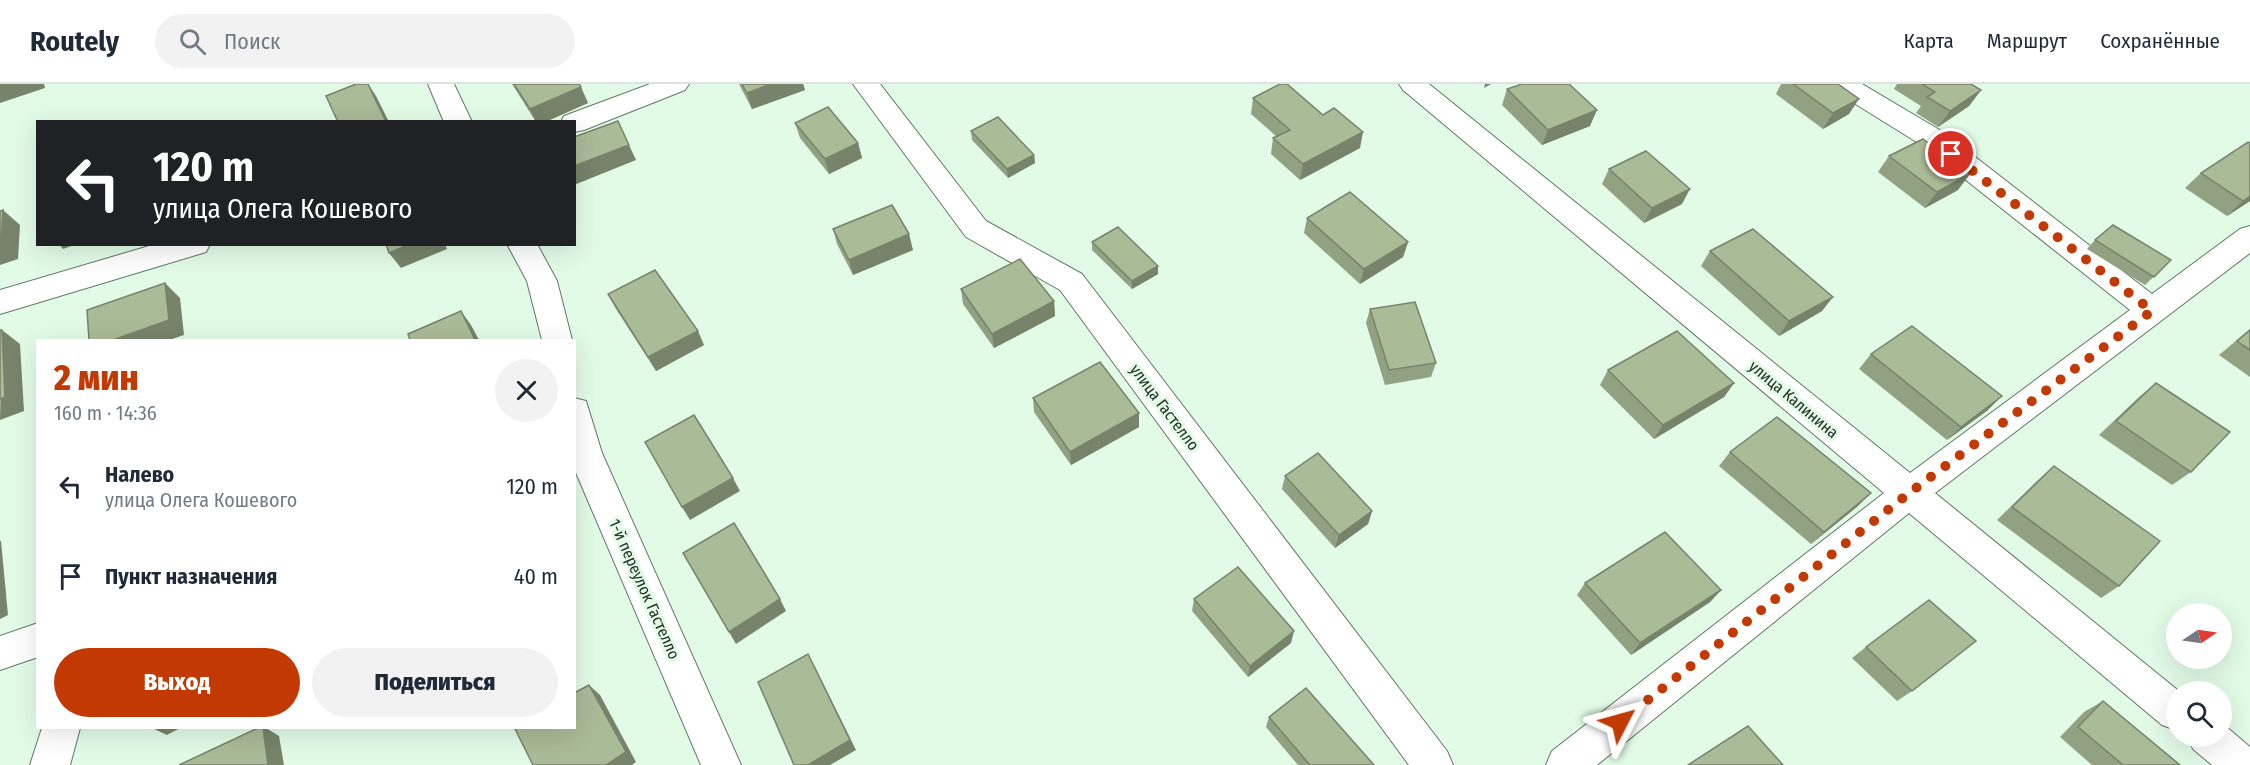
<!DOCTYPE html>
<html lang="ru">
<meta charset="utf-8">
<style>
body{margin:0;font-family:"Fira Sans Condensed",sans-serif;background:#f2f2f3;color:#1f2937;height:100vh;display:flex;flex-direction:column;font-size:22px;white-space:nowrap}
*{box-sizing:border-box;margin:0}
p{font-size:20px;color:#747a83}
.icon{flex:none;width:33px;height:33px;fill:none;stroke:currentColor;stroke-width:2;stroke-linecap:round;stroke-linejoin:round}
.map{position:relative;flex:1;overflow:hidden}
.side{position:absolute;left:36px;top:255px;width:540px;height:390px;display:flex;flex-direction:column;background:#fff;border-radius:0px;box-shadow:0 6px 24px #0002}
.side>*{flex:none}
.top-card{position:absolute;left:36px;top:36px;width:540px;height:126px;border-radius:0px;box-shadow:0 6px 24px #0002;background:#202124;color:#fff;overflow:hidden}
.needle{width:39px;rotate:77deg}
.tools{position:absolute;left:2166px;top:519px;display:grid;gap:12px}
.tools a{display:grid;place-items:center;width:66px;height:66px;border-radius:50%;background:#fff;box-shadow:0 6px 24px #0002;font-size:30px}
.pin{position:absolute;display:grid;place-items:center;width:51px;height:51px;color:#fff;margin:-26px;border:3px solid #fff;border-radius:50%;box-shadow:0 2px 6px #0007}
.me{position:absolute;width:66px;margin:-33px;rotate:51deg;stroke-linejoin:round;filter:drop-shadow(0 0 4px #0008)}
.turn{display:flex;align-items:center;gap:21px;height:126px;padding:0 18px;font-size:27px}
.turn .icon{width:78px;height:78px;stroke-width:2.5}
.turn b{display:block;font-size:42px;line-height:51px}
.round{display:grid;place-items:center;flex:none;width:63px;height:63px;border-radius:32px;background:#f2f2f3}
.head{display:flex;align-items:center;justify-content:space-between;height:102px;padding:0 18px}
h1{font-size:36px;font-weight:800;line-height:45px;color:#c23a02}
.action{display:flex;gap:12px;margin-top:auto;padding:12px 18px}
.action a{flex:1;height:69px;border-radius:36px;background:#c23a02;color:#fff;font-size:24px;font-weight:800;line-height:69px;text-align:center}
.action a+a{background:#f2f2f3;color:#1f2937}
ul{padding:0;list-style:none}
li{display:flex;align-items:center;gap:18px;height:90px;padding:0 18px}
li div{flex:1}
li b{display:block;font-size:22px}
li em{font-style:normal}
header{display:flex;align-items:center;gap:36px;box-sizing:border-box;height:84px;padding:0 30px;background:#fff;border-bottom:2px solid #e0e1e3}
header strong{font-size:28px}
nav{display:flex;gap:33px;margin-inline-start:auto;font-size:21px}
.search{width:420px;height:54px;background:#f2f2f3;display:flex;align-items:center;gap:15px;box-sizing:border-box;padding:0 21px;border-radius:33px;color:#747a83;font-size:22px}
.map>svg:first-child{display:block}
</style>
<header>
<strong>Routely</strong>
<div class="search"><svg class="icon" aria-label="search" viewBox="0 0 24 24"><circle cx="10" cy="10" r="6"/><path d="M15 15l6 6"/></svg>Поиск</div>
<nav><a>Карта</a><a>Маршрут</a><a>Сохранённые</a></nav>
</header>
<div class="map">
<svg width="2250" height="681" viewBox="0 0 2250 681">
<rect width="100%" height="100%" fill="#e2fbe7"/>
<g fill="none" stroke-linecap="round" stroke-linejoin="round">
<defs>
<g id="minor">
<polygon points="428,0 454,0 472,38 444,38"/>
<polygon points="650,0 689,0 685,6 584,46 574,48 574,38 561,38 564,32"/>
<polygon points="853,0 880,0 986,137 1082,190 1447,667 1453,681 1409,681 1060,206 966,153"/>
<polygon points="1399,0 1429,0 1910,389 2130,226 1923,62 1833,6 1829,0 1862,0 1943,48 2152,210 2240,145 2250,142 2250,169 1935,409 2180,608 2176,608 2176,646 2162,641 1909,429 1597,681 1546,681 1552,667 1884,409 1403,6"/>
<polygon points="156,160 210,160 206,168 0,230 0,206"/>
<polygon points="507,160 537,160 557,197 572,256 542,256 527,197"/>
<polygon points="574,314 586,317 602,369 741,681 701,681 574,384"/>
<polygon points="38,539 38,573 0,586 0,552"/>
<polygon points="2222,639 2250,663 2250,681 2212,681 2193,665 2188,652 2222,652"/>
<polygon points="42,644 80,644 70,681 30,681"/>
</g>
</defs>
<!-- minor casing -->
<use href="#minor" stroke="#617766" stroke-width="2"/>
<!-- minor -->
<use href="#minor" fill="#fff" fill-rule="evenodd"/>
</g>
<!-- wall -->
<g fill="#92a182">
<polygon points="512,0 579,0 588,19 545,38 536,38"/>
<polygon points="739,0 803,0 805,6 752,25"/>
<polygon points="1781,0 1838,0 1849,30 1823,45 1776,10"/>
<polygon points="1897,0 1971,0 1981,6 1969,22 1938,43 1916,29 1921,22 1894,5"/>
<polygon points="1507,5 1590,42 1542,61 1502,21"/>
<polygon points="1253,14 1323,31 1360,64 1300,96 1271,70 1273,54 1277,53 1251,30"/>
<polygon points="795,39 858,59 862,74 829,90 800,54"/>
<polygon points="971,47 1034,71 1035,79 1008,94 972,56"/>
<polygon points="2250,59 2250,117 2227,132 2185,104 2201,89"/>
<polygon points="1889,72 1958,106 1925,124 1878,88"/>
<polygon points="1609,85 1682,120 1644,139 1602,100"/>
<polygon points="1307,134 1408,158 1403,173 1360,200 1304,149"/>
<polygon points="833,145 913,166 853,191 837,160"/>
<polygon points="2095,156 2171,176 2145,201 2087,165"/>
<polygon points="1092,158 1158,190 1132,205 1092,166"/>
<polygon points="1710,167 1822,227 1779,252 1701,182"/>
<polygon points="961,205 1054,217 1055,232 994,264 963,220"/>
<polygon points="608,210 704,261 656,287 616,225"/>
<polygon points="1370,225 1436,279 1431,293 1385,301 1366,239"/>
<polygon points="2250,245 2250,293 2219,271"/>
<polygon points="1871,270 1988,326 1947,356 1859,285"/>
<polygon points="1608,286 1734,299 1724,313 1654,355 1600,301"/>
<polygon points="2156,299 2191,388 2172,401 2099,351 2139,313"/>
<polygon points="1033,314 1139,329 1139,343 1071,381 1034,328"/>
<polygon points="1730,368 1858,422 1811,460 1719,382"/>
<polygon points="2054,382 2119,502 2101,514 1997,436 2038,396"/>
<polygon points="1285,392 1372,427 1368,440 1335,464 1282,405"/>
<polygon points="1585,499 1721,506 1710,518 1631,571 1577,511"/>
<polygon points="1194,515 1291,559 1248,593 1192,527"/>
<polygon points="1866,563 1912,607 1897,617 1852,574"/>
<polygon points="2103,617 2180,681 2092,681 2060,653 2084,628"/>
<polygon points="1269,633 1374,681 1298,681 1266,643"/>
</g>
<!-- shaded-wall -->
<g fill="#77836a">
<polygon points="0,0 44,0 45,4 0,19"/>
<polygon points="368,0 376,12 389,38 386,38"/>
<polygon points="771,0 803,0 805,6 752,25 747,9"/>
<polygon points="1485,0 1491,0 1484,4"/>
<polygon points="581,3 588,19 545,38 536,38 530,25"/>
<polygon points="1981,6 1969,22 1938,43 1950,27"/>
<polygon points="1859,15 1849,30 1823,45 1833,29"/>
<polygon points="1597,26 1590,42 1542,61 1548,46"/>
<polygon points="1363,48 1360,64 1300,96 1303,80"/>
<polygon points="858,59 862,74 829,90 825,75"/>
<polygon points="629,61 636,76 574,101 574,82"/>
<polygon points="1034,71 1035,79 1008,94 1007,85"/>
<polygon points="1970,90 1958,106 1925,124 1937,108"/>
<polygon points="1690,105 1682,120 1644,139 1652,124"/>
<polygon points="2250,112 2250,117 2227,132 2243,117"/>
<polygon points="3,126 20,141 18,175 0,181 0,160"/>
<polygon points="909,150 913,166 853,191 849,176"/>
<polygon points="1408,158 1403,173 1360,200 1364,185"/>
<polygon points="59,160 77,160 63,165"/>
<polygon points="410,160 445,160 447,165 401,184 389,169"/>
<polygon points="1158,182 1158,190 1132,205 1132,197"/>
<polygon points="165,199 180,214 184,251 169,256 113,256"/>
<polygon points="1833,213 1822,227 1779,252 1789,237"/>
<polygon points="1054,217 1055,232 994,264 992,250"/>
<polygon points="461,227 471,241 479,256 475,256"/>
<polygon points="2,246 20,260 24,327 0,336"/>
<polygon points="698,247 704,261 656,287 648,273"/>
<polygon points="1734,299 1724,313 1654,355 1663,341"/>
<polygon points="2002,312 1988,326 1947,356 1961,343"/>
<polygon points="1139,329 1139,343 1071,381 1070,368"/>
<polygon points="733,394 740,407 690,436 682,423"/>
<polygon points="1871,409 1858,422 1811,460 1824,448"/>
<polygon points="1372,427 1368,440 1335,464 1339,451"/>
<polygon points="0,457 1,457 8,531 0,535"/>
<polygon points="1721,506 1710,518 1631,571 1640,559"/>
<polygon points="780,515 786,527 736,560 729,548"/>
<polygon points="1294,547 1291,559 1248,593 1250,582"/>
<polygon points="814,581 856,666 830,681 808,681"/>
<polygon points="589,601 600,611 636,678 632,681 606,681"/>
<polygon points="152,644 180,644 167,651"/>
<polygon points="263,644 266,644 279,652 284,681 268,681"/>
</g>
<!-- building -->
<g fill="#aabb97" stroke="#77836a" stroke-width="1.5">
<polygon points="356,0 368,0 386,38 338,38 326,12"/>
<polygon points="514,0 579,0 581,3 530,25"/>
<polygon points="742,0 771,0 747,9"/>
<polygon points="1280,0 1287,0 1323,31 1334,24 1363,48 1303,80 1273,54 1290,46 1253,14"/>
<polygon points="1522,0 1569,0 1597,26 1548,46 1507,5"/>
<polygon points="1793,0 1838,0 1859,15 1833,29"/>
<polygon points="1922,0 1971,0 1981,6 1950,27 1927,13 1935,8"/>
<polygon points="828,23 858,59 825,75 795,39"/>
<polygon points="998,33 1034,71 1007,85 971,47"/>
<polygon points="618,37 629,61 574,82 574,53"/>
<polygon points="1923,55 1970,90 1937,108 1889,72"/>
<polygon points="2248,58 2250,59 2250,112 2243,117 2201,89"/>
<polygon points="1646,67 1690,105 1652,124 1609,85"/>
<polygon points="1350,108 1408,158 1364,185 1307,134"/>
<polygon points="892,121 909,150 849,176 833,145"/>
<polygon points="3,126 1,160 0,160 0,127"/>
<polygon points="2113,141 2171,176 2154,193 2095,156"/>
<polygon points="1118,143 1158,182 1132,197 1092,158"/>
<polygon points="1753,145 1833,213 1789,237 1710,167"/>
<polygon points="386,160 410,160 389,169"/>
<polygon points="1020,175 1054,217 992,250 961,205"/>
<polygon points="655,186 698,247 648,273 608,210"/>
<polygon points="165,199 169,236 113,256 89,256 87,226"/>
<polygon points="1415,218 1436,279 1389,286 1370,225"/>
<polygon points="461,227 475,256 410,256 408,250"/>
<polygon points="1912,242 2002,312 1961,343 1871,270"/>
<polygon points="0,246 2,246 5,313 0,315"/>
<polygon points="2250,246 2250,266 2237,257"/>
<polygon points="1677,247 1734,299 1663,341 1608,286"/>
<polygon points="1100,278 1139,329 1070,368 1033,314"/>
<polygon points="2156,299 2230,348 2191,388 2116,337"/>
<polygon points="694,331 733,394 682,423 645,358"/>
<polygon points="1777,333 1871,409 1824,448 1730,368"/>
<polygon points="1318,369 1372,427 1339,451 1285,392"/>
<polygon points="2054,382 2160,457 2119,502 2012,423"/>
<polygon points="734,439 780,515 729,548 683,469"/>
<polygon points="1665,448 1721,506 1640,559 1585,499"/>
<polygon points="1238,483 1294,547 1250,582 1194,515"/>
<polygon points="1929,516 1976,557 1912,607 1866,563"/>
<polygon points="808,570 850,656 808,681 794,681 758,598"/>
<polygon points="589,601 626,668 606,681 533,681 515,645 518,644 574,644 574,609"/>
<polygon points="1306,604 1374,681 1310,681 1269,633"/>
<polygon points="2103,617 2180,681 2123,681 2078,643"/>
<polygon points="1748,642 1783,681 1688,681"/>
<polygon points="258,644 263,644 268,681 179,681"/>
</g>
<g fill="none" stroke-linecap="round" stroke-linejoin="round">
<!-- route -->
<polyline stroke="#c23a02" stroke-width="10" stroke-dasharray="0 18" points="1620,638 1908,410 2152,227 1951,70"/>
</g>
<g text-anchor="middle" stroke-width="6" stroke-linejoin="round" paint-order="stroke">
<!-- street labels -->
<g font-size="16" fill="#252e27" stroke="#e2fbe7">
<text transform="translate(1794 315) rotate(40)" y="6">улица Калинина</text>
<text transform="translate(1165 323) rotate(53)" y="6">улица Гастелло</text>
<text transform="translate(645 505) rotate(66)" y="6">1-й переулок Гастелло</text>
</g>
</g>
</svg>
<div class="tools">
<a><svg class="needle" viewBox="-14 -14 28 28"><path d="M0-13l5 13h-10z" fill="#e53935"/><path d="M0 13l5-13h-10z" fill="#747a83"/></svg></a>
<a><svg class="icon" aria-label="search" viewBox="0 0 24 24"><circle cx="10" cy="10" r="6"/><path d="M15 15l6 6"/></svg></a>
</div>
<div class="pin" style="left:1951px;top:70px;background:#d93025"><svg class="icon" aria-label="arrive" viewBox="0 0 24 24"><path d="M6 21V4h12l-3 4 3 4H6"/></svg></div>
<svg class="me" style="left:1620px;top:638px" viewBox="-20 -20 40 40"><path d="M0-17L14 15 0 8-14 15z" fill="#c23a02" stroke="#fff" stroke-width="4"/></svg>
<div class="top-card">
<div class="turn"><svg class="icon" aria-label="left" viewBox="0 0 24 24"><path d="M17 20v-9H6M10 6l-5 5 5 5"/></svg><div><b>120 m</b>улица Олега Кошевого</div></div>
</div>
<section class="side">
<div class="head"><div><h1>2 мин</h1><p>160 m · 14:36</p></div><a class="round"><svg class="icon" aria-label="close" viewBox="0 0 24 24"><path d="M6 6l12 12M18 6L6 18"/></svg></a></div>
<ul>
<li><svg class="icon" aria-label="left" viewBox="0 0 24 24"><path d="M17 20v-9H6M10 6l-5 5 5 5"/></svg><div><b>Налево</b><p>улица Олега Кошевого</p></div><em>120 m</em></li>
<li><svg class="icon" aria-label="arrive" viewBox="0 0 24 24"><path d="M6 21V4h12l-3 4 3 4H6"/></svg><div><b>Пункт назначения</b></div><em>40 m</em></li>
</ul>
<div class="action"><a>Выход</a><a>Поделиться</a></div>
</section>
</div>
